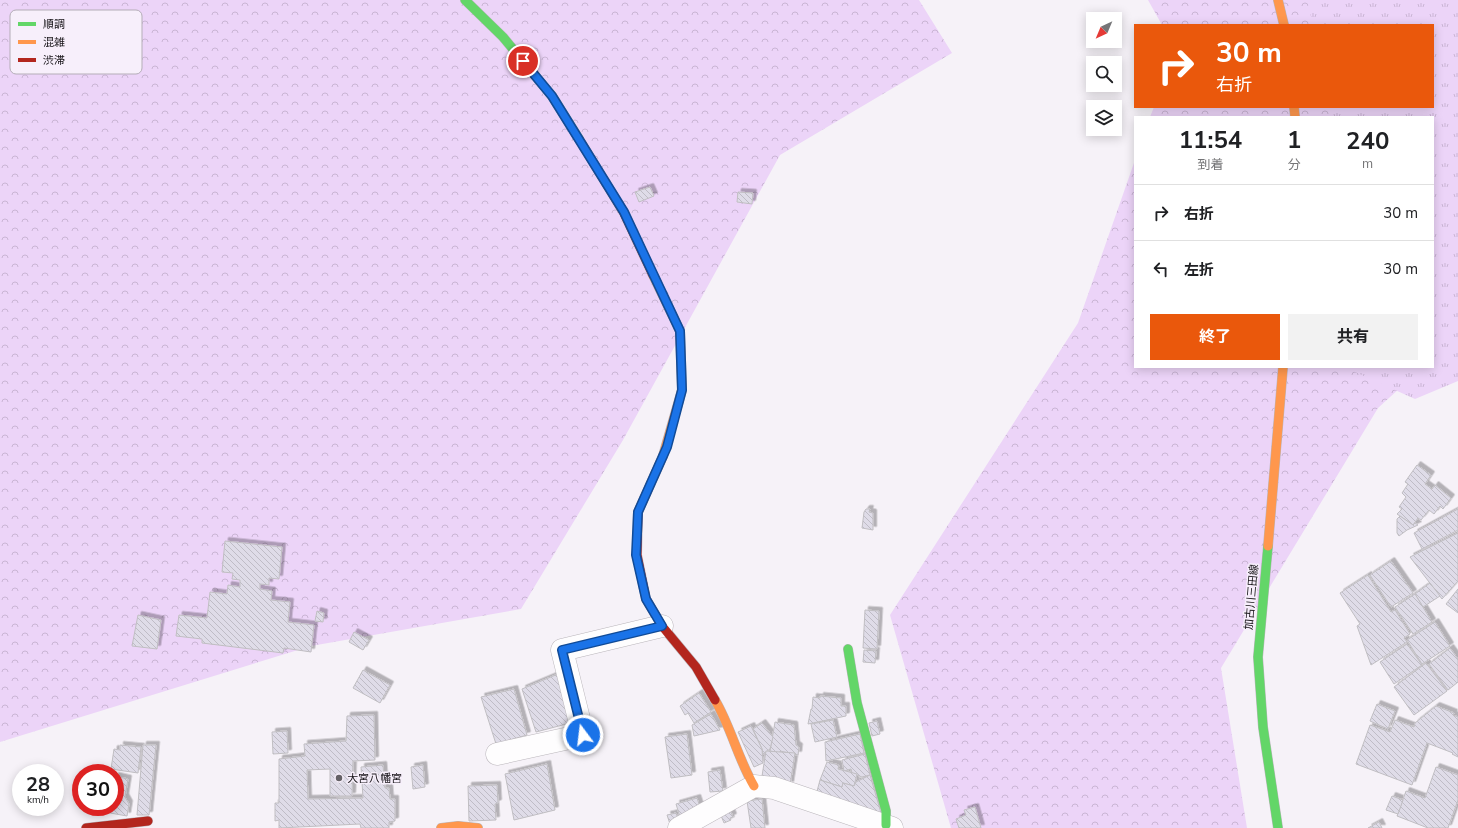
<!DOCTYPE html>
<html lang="ja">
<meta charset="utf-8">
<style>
body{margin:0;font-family:"Nunito Sans","Noto Sans JP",sans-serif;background:#f2f2f2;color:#202124;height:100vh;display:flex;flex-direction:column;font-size:15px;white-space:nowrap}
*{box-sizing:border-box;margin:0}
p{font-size:13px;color:#757577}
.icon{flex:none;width:22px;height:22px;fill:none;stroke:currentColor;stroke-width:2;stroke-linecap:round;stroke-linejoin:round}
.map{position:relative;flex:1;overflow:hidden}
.sheet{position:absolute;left:1134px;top:116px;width:300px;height:252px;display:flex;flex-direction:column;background:#fff;border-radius:0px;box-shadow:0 2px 10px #0003}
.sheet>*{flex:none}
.top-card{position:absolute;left:1134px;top:24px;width:300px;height:84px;border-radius:0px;box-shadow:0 2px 10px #0003;background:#ea580c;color:#fff;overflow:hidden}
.needle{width:26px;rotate:224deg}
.controls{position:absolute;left:1086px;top:12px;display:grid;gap:8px}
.controls a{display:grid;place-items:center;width:36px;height:36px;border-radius:0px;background:#fff;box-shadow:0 2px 10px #0003;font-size:20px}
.speed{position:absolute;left:12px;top:764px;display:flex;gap:8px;font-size:20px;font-weight:700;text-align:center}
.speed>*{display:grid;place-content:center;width:52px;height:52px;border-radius:50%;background:#fff;box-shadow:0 2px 10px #0003;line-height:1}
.speed small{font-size:10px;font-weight:400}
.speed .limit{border:6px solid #d22;background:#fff;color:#111}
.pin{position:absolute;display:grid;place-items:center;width:34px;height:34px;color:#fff;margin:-17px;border:2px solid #fff;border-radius:50%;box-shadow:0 1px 4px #0007}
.me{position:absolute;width:44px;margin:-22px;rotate:345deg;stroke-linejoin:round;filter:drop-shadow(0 0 3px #0008)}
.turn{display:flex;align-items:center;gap:14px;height:84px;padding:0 16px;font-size:18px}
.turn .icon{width:52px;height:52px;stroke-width:2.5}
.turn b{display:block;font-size:28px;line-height:34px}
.eta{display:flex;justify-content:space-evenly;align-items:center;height:68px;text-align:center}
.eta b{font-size:24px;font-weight:700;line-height:28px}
.cta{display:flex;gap:8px;margin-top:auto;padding:8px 16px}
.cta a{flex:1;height:46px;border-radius:0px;background:#ea580c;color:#fff;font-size:16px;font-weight:700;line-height:46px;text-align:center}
.cta a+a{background:#f2f2f2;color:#202124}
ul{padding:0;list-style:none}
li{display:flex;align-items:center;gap:12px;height:56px;padding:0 16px;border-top:1px solid #e0e0e0}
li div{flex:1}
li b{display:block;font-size:15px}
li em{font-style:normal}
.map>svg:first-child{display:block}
</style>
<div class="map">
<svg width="1458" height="828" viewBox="0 0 1458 828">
<defs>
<pattern id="forest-crowns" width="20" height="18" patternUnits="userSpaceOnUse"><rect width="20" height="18" fill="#ecd4f8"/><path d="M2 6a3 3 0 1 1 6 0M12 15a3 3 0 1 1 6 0" fill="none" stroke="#cab5d4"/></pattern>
<pattern id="park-tufts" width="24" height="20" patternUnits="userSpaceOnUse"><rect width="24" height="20" fill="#ecd4f8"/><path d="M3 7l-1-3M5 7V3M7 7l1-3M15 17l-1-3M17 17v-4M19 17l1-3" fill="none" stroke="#cab5d4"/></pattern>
<pattern id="building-back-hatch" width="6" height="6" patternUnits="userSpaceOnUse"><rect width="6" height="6" fill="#dfdce8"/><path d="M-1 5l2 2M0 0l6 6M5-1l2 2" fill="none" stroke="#bfbcc6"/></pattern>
<filter id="shadow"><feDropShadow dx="3.5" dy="-3.5" stdDeviation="0" flood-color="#0004"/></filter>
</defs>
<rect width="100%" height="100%" fill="#f6f2f8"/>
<!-- forest -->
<g fill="url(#forest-crowns)">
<polygon points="0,0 919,0 952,53 780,155 623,440 521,609 311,646 0,742"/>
<polygon points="1148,0 1458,0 1433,117 1150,117 1154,107 1433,107 1433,25 1162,25"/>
<polygon points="1135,160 1135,367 1423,367 1378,408 1221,668 1247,828 951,828 890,615 1078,323"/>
</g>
<!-- park -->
<polygon fill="url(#park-tufts)" points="1307,0 1458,0 1458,381 1415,399 1344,367 1433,367 1433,117 1331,117 1330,107 1433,107 1433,25 1313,25"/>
<!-- building -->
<g fill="url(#building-back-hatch)" stroke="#c0bec2" filter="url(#shadow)">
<polygon points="650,187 654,196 639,202 635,192"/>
<polygon points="738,192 753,193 752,204 737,202"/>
<polygon points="1417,465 1431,475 1425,484 1432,489 1435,485 1451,498 1443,509 1440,506 1434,514 1429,510 1421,520 1418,518 1413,525 1397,514 1402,509 1399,507 1406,497 1402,493 1408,484 1405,482"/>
<polygon points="866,509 870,509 869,512 873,513 873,530 862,528 864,512"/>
<polygon points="1458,509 1458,530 1422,549 1414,533"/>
<polygon points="1400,516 1413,525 1415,523 1418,525 1407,530 1399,536 1397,533 1397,519"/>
<polygon points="1458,533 1458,581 1442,599 1410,557"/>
<polygon points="225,541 282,547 279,579 269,578 269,585 260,584 260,589 272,591 271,600 290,602 288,622 314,625 311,652 284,648 283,653 202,643 202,639 176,636 179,615 207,618 210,592 227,594 228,585 240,587 240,580 232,579 233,573 222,572"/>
<polygon points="1391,561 1413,593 1391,607 1370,575"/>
<polygon points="1368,575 1391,612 1395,610 1410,634 1404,638 1407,642 1371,665 1357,626 1360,624 1340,593"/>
<polygon points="1430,583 1440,596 1423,607 1415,594"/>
<polygon points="1458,589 1458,613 1446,604"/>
<polygon points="1415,594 1432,622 1413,634 1395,607"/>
<polygon points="865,610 879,611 877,649 863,648"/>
<polygon points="317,611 324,613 323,622 315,621"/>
<polygon points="138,615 161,620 157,649 132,646"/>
<polygon points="1435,622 1450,646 1422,664 1407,640"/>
<polygon points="354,632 369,640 363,650 349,642"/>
<polygon points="1407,644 1422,665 1394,684 1380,662"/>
<polygon points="1450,648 1458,659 1458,682 1448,690 1429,664"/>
<polygon points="864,650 876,651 875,663 863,662"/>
<polygon points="1426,663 1447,691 1414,715 1394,687"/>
<polygon points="363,670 390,685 380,703 353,688"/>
<polygon points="558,674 570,723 536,732 522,689"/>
<polygon points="514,689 527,735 496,744 481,697"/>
<polygon points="699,693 711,712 694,723 688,713 685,715 680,706"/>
<polygon points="820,696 841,698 841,706 846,706 846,716 808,724 811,709 812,709 813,697 820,698"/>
<polygon points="1377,704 1395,711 1388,729 1370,721"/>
<polygon points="1436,706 1454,713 1453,715 1458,717 1458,757 1452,754 1453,753 1427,743 1412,785 1356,764 1370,725 1390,732 1395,720 1414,727 1415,723"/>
<polygon points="711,714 720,730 694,736 692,725"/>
<polygon points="374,715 375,760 353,761 352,796 330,796 330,769 307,770 308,799 363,798 361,767 383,765 385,788 389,788 390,799 395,799 395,821 389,822 389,828 361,828 360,824 279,828 279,820 275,821 275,803 279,803 279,759 305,756 304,744 346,741 347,716"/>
<polygon points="833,720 837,737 815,742 811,724"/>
<polygon points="877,721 880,734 872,736 869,723"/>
<polygon points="775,722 794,725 796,745 799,747 798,755 780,751 780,753 770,751"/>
<polygon points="762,723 773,737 770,749 763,754 762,749 753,729"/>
<polygon points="751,726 762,749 763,763 754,767 738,732"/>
<polygon points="287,731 288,753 273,754 272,732"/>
<polygon points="687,734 692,775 671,778 665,737"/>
<polygon points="860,734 864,753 826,761 825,742"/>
<polygon points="120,745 141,747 138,773 111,769 114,749 120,750"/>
<polygon points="143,745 156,745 149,815 137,815"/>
<polygon points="766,751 795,753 790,785 762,776"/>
<polygon points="865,754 870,775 862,777 852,773 851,769 844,771 842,760"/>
<polygon points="827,762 839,765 838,769 857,774 854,786 843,783 842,787 820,780"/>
<polygon points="547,764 555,810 514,820 505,774"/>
<polygon points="423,765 425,787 413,789 411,767"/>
<polygon points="1436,767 1458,775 1458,800 1448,828 1428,828 1397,816 1406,791 1425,798"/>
<polygon points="720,770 723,791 710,792 708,772"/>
<polygon points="870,775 881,813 816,795 820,780 842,787 843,783 854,786 856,782"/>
<polygon points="115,776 128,779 125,797 129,804 127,816 99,811 100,807 115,807"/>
<polygon points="497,785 498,803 495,804 496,820 469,821 468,786"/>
<polygon points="1392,796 1403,800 1398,814 1386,810"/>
<polygon points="697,798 700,807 680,817 676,804"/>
<polygon points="762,799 765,828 751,828 747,801"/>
<polygon points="975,807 981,828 959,828 956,819 966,815 964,810"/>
<polygon points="729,812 731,812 733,817 730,818 731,820 724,823 720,813"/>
<polygon points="676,813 679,821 670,824 667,815"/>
<polygon points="1379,822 1382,828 1368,828"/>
</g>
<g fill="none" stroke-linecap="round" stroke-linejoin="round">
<defs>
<g id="street">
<polyline points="497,754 583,735 562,650 662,626"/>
<polyline points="679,828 754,786 774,788 892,828"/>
</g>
<g id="fast">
<polyline points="465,0 503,37 552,96 579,139"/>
<polyline points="1268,546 1258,657 1263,727 1278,828"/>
<polyline points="848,649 857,703 886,811 886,825"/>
</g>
<g id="slow">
<polyline points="1278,0 1284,25"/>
<polyline points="1294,107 1295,117"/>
<polyline points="653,275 680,331 682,390 663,456"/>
<polyline points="1268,546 1283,367"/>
<path d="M715,700C731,727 738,759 754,786"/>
<polyline points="441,828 458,826 478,828"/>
</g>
<g id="jam">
<polyline points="579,139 624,213 653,275"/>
<polyline points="663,456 638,512 637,555 646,599 662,626 696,667 715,700"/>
<polyline points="86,828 148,821"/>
</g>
</defs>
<!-- street casing -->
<use href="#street" stroke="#bab6bb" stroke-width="23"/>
<!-- fast casing -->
<use href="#fast" stroke="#bab6bb" stroke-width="10"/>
<!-- slow casing -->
<use href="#slow" stroke="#bab6bb" stroke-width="10"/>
<!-- jam casing -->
<use href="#jam" stroke="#bab6bb" stroke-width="10"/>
<!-- street -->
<use href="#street" stroke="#fefdfe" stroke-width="22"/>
<!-- fast -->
<use href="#fast" stroke="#63d668" stroke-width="9"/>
<!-- slow -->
<use href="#slow" stroke="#ff974d" stroke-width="9"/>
<!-- jam -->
<use href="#jam" stroke="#b3261e" stroke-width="9"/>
</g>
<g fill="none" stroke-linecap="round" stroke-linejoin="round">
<defs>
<polyline id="route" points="523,61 552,96 624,212 680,331 682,390 667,447 638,512 636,555 646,599 662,626 562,650 583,735"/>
</defs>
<!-- route casing -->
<use href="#route" stroke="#114b97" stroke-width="10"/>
<!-- route -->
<use href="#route" stroke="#1a73e8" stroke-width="7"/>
</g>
<!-- markers -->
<circle fill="#646166" stroke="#f7effb" stroke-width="1.5" cx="339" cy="778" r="4"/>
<g text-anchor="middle" stroke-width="3" stroke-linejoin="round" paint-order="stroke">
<!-- street labels -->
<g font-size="11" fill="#161317" stroke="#f7effb">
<text transform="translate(1251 597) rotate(-85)" y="4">加古川三田線</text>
</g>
<!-- poi labels -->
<g font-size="11" fill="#161317" stroke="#f7effb" text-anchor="start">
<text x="347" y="782">大宮八幡宮</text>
</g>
</g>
<!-- legend -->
<rect x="10" y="10" width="132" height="64" rx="6" fill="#f7effb" stroke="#b4adb7" stroke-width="1"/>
<rect x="18" y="22" width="18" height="4" fill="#63d668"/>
<rect x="18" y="40" width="18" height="4" fill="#ff974d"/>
<rect x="18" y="58" width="18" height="4" fill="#b3261e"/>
<g font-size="11" fill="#161317">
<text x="43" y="28">順調</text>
<text x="43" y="46">混雑</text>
<text x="43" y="64">渋滞</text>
</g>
</svg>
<div class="controls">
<a><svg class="needle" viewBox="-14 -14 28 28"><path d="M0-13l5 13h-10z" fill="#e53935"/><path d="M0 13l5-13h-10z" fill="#757577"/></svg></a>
<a><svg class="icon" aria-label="search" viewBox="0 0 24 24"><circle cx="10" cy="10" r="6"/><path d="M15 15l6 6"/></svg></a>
<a><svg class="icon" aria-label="layers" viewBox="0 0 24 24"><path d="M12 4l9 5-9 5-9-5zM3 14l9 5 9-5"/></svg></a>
</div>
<div class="speed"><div>28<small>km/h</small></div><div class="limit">30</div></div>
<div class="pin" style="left:523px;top:61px;background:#d93025"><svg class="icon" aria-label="arrive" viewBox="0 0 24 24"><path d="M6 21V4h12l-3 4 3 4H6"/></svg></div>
<svg class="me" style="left:583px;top:735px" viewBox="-20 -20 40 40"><circle r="17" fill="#1a73e8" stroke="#fff" stroke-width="3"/><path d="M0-11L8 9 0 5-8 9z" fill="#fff"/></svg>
<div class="top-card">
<div class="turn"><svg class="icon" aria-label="right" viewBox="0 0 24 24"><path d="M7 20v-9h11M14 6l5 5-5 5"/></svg><div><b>30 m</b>右折</div></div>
</div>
<section class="sheet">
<div class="eta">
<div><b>11:54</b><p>到着</p></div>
<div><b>1</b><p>分</p></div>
<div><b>240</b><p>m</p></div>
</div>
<ul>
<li><svg class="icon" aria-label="right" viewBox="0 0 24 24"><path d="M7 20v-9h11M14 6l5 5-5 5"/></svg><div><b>右折</b></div><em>30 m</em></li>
<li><svg class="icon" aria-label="left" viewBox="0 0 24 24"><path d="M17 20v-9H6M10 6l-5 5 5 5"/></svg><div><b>左折</b></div><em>30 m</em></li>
</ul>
<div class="cta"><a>終了</a><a>共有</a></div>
</section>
</div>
